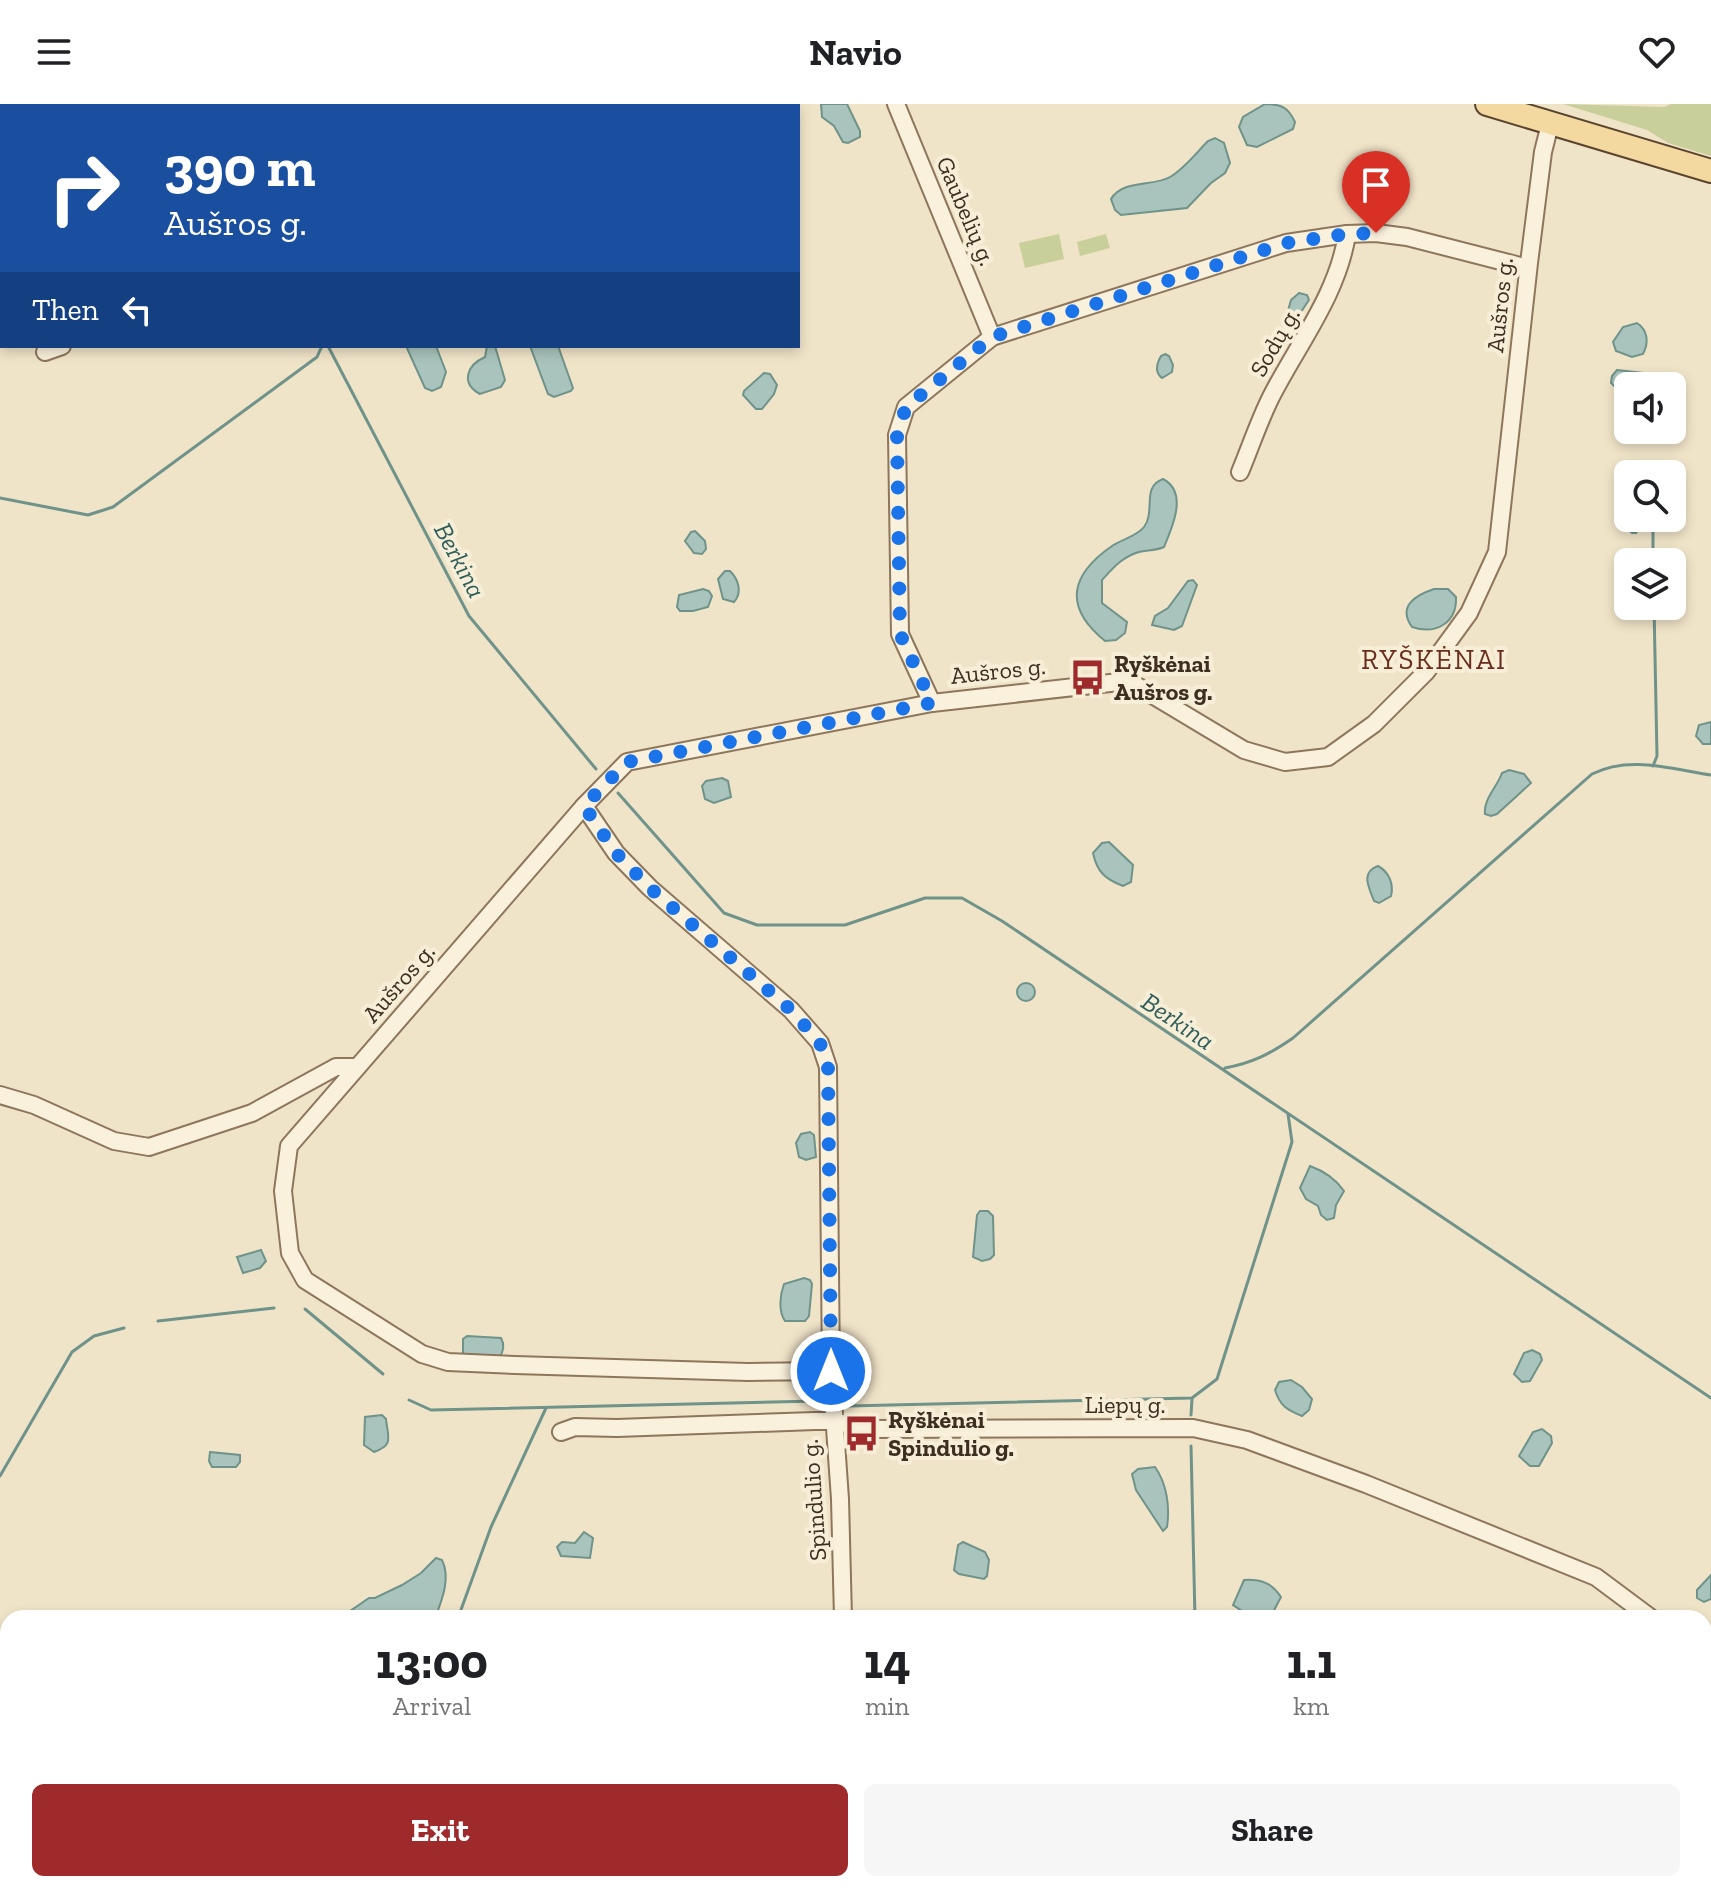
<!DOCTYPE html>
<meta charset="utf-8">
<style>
body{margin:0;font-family:"Zilla Slab",serif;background:#f6f6f6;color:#202124;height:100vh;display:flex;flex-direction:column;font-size:30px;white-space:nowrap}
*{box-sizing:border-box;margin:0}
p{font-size:26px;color:#757577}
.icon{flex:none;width:44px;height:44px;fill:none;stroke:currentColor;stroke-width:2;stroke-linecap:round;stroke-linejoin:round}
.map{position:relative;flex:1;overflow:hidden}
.panel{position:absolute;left:0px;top:1506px;width:1712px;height:282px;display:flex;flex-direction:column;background:#fff;border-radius:24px 24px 0 0;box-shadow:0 4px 12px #0003}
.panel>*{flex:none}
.guide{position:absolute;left:0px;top:0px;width:800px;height:244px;box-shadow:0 4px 12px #0003;background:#1a4fa0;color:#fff;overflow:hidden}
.buttons{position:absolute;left:1614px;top:268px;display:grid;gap:16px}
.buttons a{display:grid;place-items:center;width:72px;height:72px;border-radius:12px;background:#fff;box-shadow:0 4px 12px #0003;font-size:40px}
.pin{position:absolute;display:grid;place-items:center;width:68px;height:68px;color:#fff;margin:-82px -34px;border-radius:50% 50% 50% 0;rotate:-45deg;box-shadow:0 0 8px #0007}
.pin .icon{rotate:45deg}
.me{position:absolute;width:88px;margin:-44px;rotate:0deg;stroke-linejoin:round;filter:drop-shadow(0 0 6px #0008)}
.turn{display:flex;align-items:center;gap:28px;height:168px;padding:0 32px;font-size:36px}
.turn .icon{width:104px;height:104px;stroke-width:2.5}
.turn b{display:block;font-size:56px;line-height:68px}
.then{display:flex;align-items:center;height:76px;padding:0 32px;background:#0003;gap:16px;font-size:30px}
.eta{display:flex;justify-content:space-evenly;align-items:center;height:136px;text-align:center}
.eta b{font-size:48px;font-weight:800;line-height:56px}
.primary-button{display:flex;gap:16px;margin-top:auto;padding:16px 32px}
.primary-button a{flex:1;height:92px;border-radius:12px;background:#9e2a2b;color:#fff;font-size:32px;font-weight:800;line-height:92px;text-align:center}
.primary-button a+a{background:#f6f6f6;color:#202124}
header{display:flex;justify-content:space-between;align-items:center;height:104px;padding:0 32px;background:#fff;font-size:36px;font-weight:800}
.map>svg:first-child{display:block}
</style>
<header><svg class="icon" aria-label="menu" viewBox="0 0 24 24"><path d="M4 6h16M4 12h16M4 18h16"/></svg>Navio<svg class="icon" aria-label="heart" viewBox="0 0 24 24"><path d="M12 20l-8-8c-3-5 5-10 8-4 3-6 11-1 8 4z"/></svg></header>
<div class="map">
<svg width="1711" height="1787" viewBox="0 0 1711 1787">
<rect width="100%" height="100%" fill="#f0e4c8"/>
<!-- green -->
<g fill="#c9cf9b">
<polygon points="1563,0 1664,3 1671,0 1711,0 1711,52 1668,39 1647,26"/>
<polygon points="1059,130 1064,155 1025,164 1019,139"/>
<polygon points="1106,130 1110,144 1080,152 1077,138"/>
</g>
<!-- water -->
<g fill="#a9c4bc" stroke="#6f938a" stroke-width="2">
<polygon points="821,0 847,0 860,27 860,33 848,39 843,38 834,22 822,13"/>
<path d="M1265,0C1281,0 1288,3 1295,18L1293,25L1257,43L1247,41L1239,23L1243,13Z"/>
<path d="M1215,34L1224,39L1230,59L1225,69L1211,79L1187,104L1121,111L1115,106L1111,95C1123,75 1153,83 1170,73C1184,65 1197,48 1208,37Z"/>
<polygon points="1299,189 1307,191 1309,196 1295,217 1291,217 1287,210 1291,196"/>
<path d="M1637,219C1648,226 1649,239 1643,250L1632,253L1616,247L1613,238L1623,223Z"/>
<polygon points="406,242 436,242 446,268 441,283 432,287 425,284"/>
<path d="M487,242H495L505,276L501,283L480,290C460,279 467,261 485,253Z"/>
<polygon points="530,242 558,242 573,284 571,287 554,293 548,290"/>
<path d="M1165,250L1169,252L1173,261L1172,268L1162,274C1154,268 1157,259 1161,252Z"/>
<polygon points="1617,266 1652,270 1653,282 1628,282 1628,287 1620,288 1611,279 1612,272"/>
<polygon points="764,269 770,270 777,281 774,290 762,305 756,305 743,291 744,287"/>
<path d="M1163,375C1188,388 1173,422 1164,443C1155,447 1147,446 1139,448C1122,453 1113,464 1102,476V499L1127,518L1125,529L1116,536L1105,537C1063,503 1070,471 1112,442C1122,435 1136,433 1144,423C1156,407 1141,383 1163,375Z"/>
<path d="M1628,392V414H1639V425L1636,429H1632C1621,420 1618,409 1624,394Z"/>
<polygon points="695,427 705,437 706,445 702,450 694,449 685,437 691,428"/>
<path d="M725,467H730C738,475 743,488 734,498L723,495L718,475Z"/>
<polygon points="1193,476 1197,481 1182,522 1174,526 1152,521 1155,512 1168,504 1188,477"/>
<polygon points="703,485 709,487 712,492 708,503 693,507 680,507 677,503 679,491"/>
<path d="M1434,485H1448L1456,493C1457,519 1436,531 1412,523C1397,502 1416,491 1434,485Z"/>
<polygon points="1711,618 1711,640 1703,640 1696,632 1699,621"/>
<path d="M1509,666L1524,670L1531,679L1497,710L1491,712L1485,710C1483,696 1497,683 1502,669Z"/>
<polygon points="722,674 728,677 731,693 714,699 705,695 702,682 706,677"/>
<path d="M1109,738L1133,761L1131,778L1123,782C1105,775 1097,768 1093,749L1102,739Z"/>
<path d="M1378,762C1389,768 1394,780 1391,792L1379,799L1374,797C1369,784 1360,768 1378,762Z"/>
<circle cx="1026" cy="888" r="9"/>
<polygon points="810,1028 814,1031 816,1053 806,1056 799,1053 796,1039 801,1030"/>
<path d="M1310,1062C1324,1067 1335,1074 1344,1087L1336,1101L1334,1114L1327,1116L1321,1111L1318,1102L1306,1095L1300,1084Z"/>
<polygon points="980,1107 988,1107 993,1112 994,1151 990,1155 982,1157 973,1153 977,1111"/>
<polygon points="261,1146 266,1157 260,1164 243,1169 237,1153"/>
<path d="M804,1174L810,1176L812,1180L809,1212L805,1217H785C778,1207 780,1191 784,1180Z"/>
<path d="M467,1232L501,1234C505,1241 504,1247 499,1254L468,1252L463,1249V1235Z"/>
<polygon points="1532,1246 1540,1250 1542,1256 1530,1277 1522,1278 1514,1270 1524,1249"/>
<path d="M1291,1276L1302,1283L1312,1295L1309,1306L1302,1312C1287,1306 1280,1302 1275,1286L1279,1278Z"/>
<path d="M382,1311L386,1315C388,1334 394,1341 374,1348L364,1341L365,1313Z"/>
<polygon points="1542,1325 1551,1332 1552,1339 1539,1362 1530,1362 1519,1352 1533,1328"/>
<polygon points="210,1348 240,1351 240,1358 236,1363 212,1363 209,1357"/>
<path d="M1155,1363C1167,1380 1170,1403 1167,1423L1163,1427L1136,1386L1132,1370L1138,1365Z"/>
<polygon points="584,1428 593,1434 590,1454 561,1452 557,1443 562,1438 575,1439"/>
<polygon points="963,1438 985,1448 989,1456 987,1472 984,1475 959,1470 954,1466 958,1441"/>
<path d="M436,1454L442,1456C451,1474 442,1496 435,1514H340L369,1494H375L402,1481L421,1469Z"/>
<polygon points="1711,1471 1711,1495 1704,1498 1697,1494 1697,1486"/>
<path d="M1244,1476C1261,1475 1272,1479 1281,1493L1270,1514H1253L1233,1501Z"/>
<polygon points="1278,1780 1318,1780 1324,1787 1269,1787"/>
</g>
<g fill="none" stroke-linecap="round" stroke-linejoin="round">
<!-- stream -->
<g stroke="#6f938a" stroke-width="3">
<polyline points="238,2 239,0"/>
<polyline points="328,242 469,512 596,665"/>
<polyline points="0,394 88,411 113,403 317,253 322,242"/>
<polyline points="1653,414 1653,458"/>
<polyline points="1653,662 1657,652 1654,502"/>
<polyline points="618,689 724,809 757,821 845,821 925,794 962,794 1002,817 1711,1294"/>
<path d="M1225,964C1252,959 1270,950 1293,934L1592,670C1629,651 1671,665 1711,671"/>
<polyline points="305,1205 383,1270"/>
<polyline points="158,1217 274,1204"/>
<polyline points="409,1296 431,1306 817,1297"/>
<polyline points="848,1302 1192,1294 1217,1275 1292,1038 1288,1010"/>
<polyline points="1191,1311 1192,1295"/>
<polyline points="1191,1342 1195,1514"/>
<polyline points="0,1372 72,1248 94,1232 124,1224"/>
<polyline points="458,1514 491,1423 546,1304"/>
<polyline points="627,1780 630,1787"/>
</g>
<defs>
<g id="minor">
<polyline points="896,0 992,233"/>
<polyline points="744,2 749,0"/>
<polyline points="45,248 62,242"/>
<path d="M1240,368C1250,344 1259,317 1271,293C1298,240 1338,190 1347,130"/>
<polyline points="932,599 900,530 897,331 906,303 992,233 1286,139 1347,130 1376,129 1407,133 1528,164"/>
<polyline points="584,702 616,749 650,784 791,906 820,939 828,963 831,1267 840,1395 843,1514"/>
<polyline points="0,991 34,1001 114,1037 149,1043 252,1009 336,963 357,963"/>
<polyline points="831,1267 748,1268 515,1261 448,1258 422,1250 305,1176 290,1149 283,1087 289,1042 584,702 627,658 932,599 1119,578 1139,583 1244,646 1285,658 1328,653 1374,620 1426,568 1469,509 1497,448 1529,159 1543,48 1550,20"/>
<polyline points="561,1328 575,1323 617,1324 815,1317 833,1317 868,1325 1193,1324 1247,1336 1366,1380 1596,1473 1651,1514"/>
<polyline points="1704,1567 1711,1574"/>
<polyline points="1704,1644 1711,1637"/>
<polyline points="1558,1787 1564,1780"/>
</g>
<polyline id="major" points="1487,0 1711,67"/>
</defs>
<!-- minor casing -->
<use href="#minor" stroke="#8d765c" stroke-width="20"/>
<!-- major casing -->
<use href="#major" stroke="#5b4430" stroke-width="26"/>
<!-- minor -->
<use href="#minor" stroke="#faf1dc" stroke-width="16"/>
<!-- major -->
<use href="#major" stroke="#f3d9a0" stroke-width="22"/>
</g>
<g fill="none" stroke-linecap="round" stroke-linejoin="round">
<!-- route -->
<polyline stroke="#1a73e8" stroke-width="14" stroke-dasharray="0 25.2" points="831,1267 828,963 820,939 791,906 650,784 616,749 584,702 627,658 932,599 900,530 897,331 906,303 992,233 1286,139 1347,130 1376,129"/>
</g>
<!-- icons -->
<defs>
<symbol id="bus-bare" viewBox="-9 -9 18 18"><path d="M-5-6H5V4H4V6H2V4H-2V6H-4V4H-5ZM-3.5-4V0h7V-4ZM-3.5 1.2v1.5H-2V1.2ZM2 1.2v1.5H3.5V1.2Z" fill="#9e2a2b" stroke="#f7eed8" stroke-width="2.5" paint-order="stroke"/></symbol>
</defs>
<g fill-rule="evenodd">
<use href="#bus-bare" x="1062" y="548" width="51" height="51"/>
<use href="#bus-bare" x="836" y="1304" width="51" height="51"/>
</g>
<g text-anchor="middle" stroke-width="8" stroke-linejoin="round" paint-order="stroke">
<!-- street labels -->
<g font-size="24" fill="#3d2e20" stroke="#f7eed8">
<text transform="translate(966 107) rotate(67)" y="8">Gaubelių g.</text>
<text transform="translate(1500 201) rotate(-84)" y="8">Aušros g.</text>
<text transform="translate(1275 238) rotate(-60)" y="8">Sodų g.</text>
<text transform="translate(998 567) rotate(-6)" y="8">Aušros g.</text>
<text transform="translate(399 879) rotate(-49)" y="8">Aušros g.</text>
<text x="1125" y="1309">Liepų g.</text>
<text transform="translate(814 1396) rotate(-94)" y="8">Spindulio g.</text>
</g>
<!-- poi labels -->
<g font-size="24" font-weight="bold" fill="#3d2e20" stroke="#f7eed8" text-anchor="start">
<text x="1114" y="568">Ryškėnai<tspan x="1114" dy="28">Aušros g.</tspan></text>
<text x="888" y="1324">Ryškėnai<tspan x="888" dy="28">Spindulio g.</tspan></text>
</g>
<!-- water labels -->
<g font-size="26" font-style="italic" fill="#2f5d5a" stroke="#f7eed8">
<text transform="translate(460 456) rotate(62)" y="9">Berkina</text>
<text transform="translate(1178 917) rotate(34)" y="9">Berkina</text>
</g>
<!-- quarter labels -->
<g font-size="28" letter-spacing="2" fill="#6b2e1e" stroke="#f7eed8">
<text x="1434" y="565">RYŠKĖNAI</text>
</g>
</g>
</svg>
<div class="buttons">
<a><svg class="icon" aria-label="sound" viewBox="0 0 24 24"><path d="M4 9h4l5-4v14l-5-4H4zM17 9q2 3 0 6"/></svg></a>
<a><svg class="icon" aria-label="search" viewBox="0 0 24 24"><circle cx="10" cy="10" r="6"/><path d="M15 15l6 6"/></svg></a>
<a><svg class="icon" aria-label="layers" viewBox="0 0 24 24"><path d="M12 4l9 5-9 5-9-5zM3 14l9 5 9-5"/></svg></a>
</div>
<div class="pin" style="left:1376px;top:129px;background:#d93025"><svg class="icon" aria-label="arrive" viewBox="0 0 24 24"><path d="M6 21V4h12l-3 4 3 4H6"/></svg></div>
<svg class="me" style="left:831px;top:1267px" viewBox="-20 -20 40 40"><circle r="17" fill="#1a73e8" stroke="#fff" stroke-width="3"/><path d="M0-11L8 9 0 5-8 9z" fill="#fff"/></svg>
<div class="guide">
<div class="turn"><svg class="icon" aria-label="right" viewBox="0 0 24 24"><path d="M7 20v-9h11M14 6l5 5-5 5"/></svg><div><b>390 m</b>Aušros g.</div></div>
<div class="then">Then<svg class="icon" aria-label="left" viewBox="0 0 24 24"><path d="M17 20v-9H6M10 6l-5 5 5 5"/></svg></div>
</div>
<section class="panel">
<div class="eta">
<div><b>13:00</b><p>Arrival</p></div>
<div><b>14</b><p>min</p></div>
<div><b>1.1</b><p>km</p></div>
</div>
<div class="primary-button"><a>Exit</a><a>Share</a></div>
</section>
</div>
